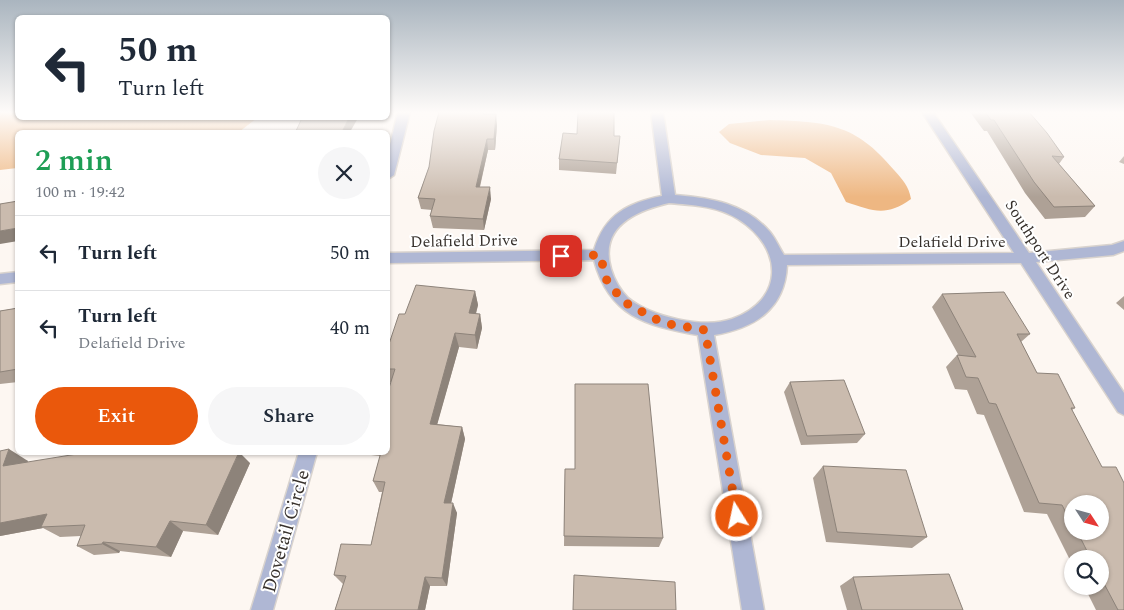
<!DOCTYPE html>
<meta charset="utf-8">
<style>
body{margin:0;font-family:Spectral,serif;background:#f6f6f7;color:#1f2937;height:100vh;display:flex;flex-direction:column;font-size:19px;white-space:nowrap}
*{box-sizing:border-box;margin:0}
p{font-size:16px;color:#747a83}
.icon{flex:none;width:28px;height:28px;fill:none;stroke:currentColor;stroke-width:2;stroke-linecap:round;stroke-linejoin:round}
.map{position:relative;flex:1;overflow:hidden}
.drawer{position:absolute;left:15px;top:130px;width:375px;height:325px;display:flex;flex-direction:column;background:#fff;border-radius:8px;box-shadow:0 1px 4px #0004}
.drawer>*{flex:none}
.hud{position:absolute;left:15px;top:15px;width:375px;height:105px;border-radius:8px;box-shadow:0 1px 4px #0004;background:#fff;color:#1f2937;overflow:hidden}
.needle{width:32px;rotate:126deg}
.tools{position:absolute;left:1064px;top:495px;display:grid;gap:10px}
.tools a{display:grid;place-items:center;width:45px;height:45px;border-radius:50%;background:#fff;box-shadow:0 1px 4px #0004;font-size:25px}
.pin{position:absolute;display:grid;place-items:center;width:42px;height:42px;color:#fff;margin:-21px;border-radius:10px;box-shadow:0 2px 8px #0006}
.me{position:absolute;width:55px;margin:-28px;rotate:350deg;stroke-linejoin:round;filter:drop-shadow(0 0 4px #0008)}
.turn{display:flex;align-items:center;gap:18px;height:105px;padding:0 20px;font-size:22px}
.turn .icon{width:65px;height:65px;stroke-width:2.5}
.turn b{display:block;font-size:35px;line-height:42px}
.round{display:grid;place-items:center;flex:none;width:52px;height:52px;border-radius:26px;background:#f6f6f7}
.summary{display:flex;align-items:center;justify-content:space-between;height:85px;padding:0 20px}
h1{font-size:30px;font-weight:600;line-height:38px;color:#1e9e55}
.primary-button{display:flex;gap:10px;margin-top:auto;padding:10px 20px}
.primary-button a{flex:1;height:58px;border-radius:30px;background:#ea580c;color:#fff;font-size:20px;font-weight:600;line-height:58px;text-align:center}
.primary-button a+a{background:#f6f6f7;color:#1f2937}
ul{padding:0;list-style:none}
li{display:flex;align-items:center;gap:15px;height:75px;padding:0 20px;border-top:1px solid #e0e1e3}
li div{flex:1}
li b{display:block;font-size:19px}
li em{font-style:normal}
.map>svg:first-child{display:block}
</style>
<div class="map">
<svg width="1124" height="610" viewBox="0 0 1124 610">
<rect width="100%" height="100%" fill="#fdf7f2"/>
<!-- water -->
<g fill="#eeb782">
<polygon points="0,112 17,112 18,118 257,118 239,132 18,132 17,168 0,170"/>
<path d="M770,120C827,122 855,123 894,170C902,179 909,186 911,199C886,217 873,211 846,202L831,173L805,158L761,155L730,143L719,132L729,124Z"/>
</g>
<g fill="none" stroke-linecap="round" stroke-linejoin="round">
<defs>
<g id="minor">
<polygon points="398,112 410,112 394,175 388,179 388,153"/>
<path d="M651,112H663L675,195C710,198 745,203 770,232C775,238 779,247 784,255L1014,253L922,112H933L1029,253L1112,245L1124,241V251L1113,255L1036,262L1124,393V415L1118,412L1021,263L787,265C785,310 754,328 714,335L764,610H742L698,335C646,326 609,316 594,260L388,263V253L594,250C605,214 628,203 662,196ZM669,203C693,205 717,206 738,219C784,248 785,300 732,319C704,329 651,317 628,298C620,290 614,279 611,269C599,227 635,211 669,203Z"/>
<polygon points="18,272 18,282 0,284 0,274"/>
<polygon points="299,452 317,452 273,610 251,610"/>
</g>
</defs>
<!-- minor casing -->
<use href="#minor" stroke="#d9d3ce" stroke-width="3"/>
<!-- minor -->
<use href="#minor" fill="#afb7d4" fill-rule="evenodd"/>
</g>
<!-- wall -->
<g fill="#aea196" fill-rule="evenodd">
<polygon points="487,112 486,114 497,125 495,150 488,150 480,187 491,199 484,230 433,228 430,216 432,210 421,209 418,198 429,167"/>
<polygon points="970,112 1029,112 1064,157 1059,164 1095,206 1085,217 1045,219 1025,193 987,131 984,131"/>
<polygon points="620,136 616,174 559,170 559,159"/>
<polygon points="1124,156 1124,164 1119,162"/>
<polygon points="475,291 478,305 476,314 480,314 482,328 477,349 459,347 437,424 462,427 465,439 451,503 457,513 447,586 430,586 425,610 335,610 343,584 334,575 371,545 382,492 379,492 373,481 380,456 371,455 369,452 388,452 391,382 388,382 388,347"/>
<path d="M942,294L1030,334L1021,342L1037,373L1075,408L1072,410L1124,610H1096L1084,586H1100V559H1072V564L1047,514L1024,512L984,415L977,414L967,390L955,389L946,367L957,355L959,356L932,307ZM1072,504L1100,531H1072Z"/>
<polygon points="1124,296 1124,310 1116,303"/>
<polygon points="18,308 18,382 0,384 0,311"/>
<polygon points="790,382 865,434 857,443 801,445 784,392"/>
<polygon points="575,384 663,538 659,547 564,546 565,469 575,469"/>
<polygon points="0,451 28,461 27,462 250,463 218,535 183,531 171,557 120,551 119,553 94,555 77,546 81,536 60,537 43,528 0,536"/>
<polygon points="823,466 927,537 912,548 826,542 813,478"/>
<polygon points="853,577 963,610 847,610 840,586"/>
</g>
<!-- shaded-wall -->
<g fill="#8d837a">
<polygon points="496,114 497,125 495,150 494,139"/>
<polygon points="349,118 358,118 350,132 342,132"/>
<polygon points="487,139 488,150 477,198 476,187"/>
<polygon points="490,187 491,199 484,230 483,219"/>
<polygon points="18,228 18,241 0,244 0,231"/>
<polygon points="475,291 478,305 472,327 469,313"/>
<polygon points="480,314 482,328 477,349 475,335"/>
<polygon points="455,333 459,347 434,436 430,424"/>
<polygon points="462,427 465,439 449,513 444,503"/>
<polygon points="9,449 28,461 22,477 3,466"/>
<polygon points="239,452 250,463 218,535 206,525"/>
<polygon points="453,503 457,513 447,586 442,578"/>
<polygon points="47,514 41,527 43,528 0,536 0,523"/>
<polygon points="170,521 183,531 171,557 156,547"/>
<polygon points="103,542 120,551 119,553 102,544"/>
<polygon points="425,577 430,586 425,610 418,610"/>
</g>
<!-- building -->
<g fill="#cabbae" stroke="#8d837a">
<polygon points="439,112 484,112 483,114 496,114 494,139 487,139 476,187 490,187 483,219 430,216 435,199 418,198 429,167 434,131"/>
<polygon points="578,112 614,112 614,136 620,136 617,163 559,159 563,133 577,134"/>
<polygon points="985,112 1029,112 1047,133 1064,157 1052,156 1095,206 1054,207 1034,182 994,120 991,120"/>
<polygon points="302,118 349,118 342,132 302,132 303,131 296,131"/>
<polygon points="18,201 18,228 0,231 0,204"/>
<polygon points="416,285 475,291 469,313 480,314 475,335 455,333 430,424 462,427 444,503 453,503 442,578 425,577 418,610 335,610 346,576 334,575 341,544 371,545 385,482 373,481 381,452 388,452 388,391 395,369 388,369 388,347 399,314 405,314"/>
<polygon points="1004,292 1030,334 1017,334 1037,373 1058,374 1075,408 1071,408 1102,467 1116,467 1124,483 1124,610 1118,610 1100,576 1100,559 1091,559 1077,531 1100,531 1100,504 1072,504 1072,524 1062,505 1039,503 996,404 989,403 978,378 966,377 957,355 976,357 942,294"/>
<polygon points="18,308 18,369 0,372 0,311"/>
<polygon points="844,380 865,434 807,436 790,382"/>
<polygon points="575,384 648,384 663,538 564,536 565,469 575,469"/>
<polygon points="9,449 3,466 77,454 77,452 239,452 206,525 170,521 156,547 103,542 102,544 77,546 85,525 41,527 47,514 0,523 0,451"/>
<polygon points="823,466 906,470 927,537 837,532"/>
<polygon points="949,574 963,610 862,610 853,577"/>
<polygon points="574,575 675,582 676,610 573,610"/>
</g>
<!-- sky -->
<linearGradient id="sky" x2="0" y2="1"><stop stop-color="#aab5bf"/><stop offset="0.57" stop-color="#fefbf9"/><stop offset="1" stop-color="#fefbf9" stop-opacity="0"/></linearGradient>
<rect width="1124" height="197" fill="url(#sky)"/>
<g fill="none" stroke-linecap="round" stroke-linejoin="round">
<!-- route -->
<polyline stroke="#ea580c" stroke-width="9" stroke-dasharray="0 16.2" points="561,256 600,255 607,281 624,302 663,323 705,330 737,516"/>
</g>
<g text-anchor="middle" stroke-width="4" stroke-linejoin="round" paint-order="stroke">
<!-- street labels -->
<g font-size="16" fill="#37312c" stroke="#fff">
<text transform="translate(464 240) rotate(-1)" y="6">Delafield Drive</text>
<text x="952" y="247">Delafield Drive</text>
<text transform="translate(1041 249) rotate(57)" y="6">Southport Drive</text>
</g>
<!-- near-street labels -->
<g font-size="19" fill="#37312c" stroke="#fff">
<text transform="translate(285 531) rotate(-74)" y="7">Dovetail Circle</text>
</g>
</g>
</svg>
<div class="tools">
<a><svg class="needle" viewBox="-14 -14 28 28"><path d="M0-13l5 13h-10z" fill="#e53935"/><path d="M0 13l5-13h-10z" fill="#747a83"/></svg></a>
<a><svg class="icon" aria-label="search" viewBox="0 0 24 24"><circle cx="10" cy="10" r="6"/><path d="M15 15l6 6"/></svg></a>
</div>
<div class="pin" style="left:561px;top:256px;background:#d93025"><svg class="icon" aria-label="arrive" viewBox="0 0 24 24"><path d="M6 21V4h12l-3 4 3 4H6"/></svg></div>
<svg class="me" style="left:737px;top:516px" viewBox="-20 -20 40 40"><circle r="17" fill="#ea580c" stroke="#fff" stroke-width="3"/><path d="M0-11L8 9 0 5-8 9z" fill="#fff"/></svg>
<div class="hud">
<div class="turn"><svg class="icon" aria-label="left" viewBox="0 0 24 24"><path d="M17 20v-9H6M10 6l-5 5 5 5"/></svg><div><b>50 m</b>Turn left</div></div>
</div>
<section class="drawer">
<div class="summary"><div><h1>2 min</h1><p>100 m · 19:42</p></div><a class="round"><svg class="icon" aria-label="close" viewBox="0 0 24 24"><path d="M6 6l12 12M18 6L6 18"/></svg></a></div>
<ul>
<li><svg class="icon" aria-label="left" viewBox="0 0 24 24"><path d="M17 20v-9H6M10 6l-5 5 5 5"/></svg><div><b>Turn left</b></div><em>50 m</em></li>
<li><svg class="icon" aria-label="left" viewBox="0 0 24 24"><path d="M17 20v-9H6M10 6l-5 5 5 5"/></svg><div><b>Turn left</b><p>Delafield Drive</p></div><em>40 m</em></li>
</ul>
<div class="primary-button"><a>Exit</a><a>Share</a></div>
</section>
</div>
